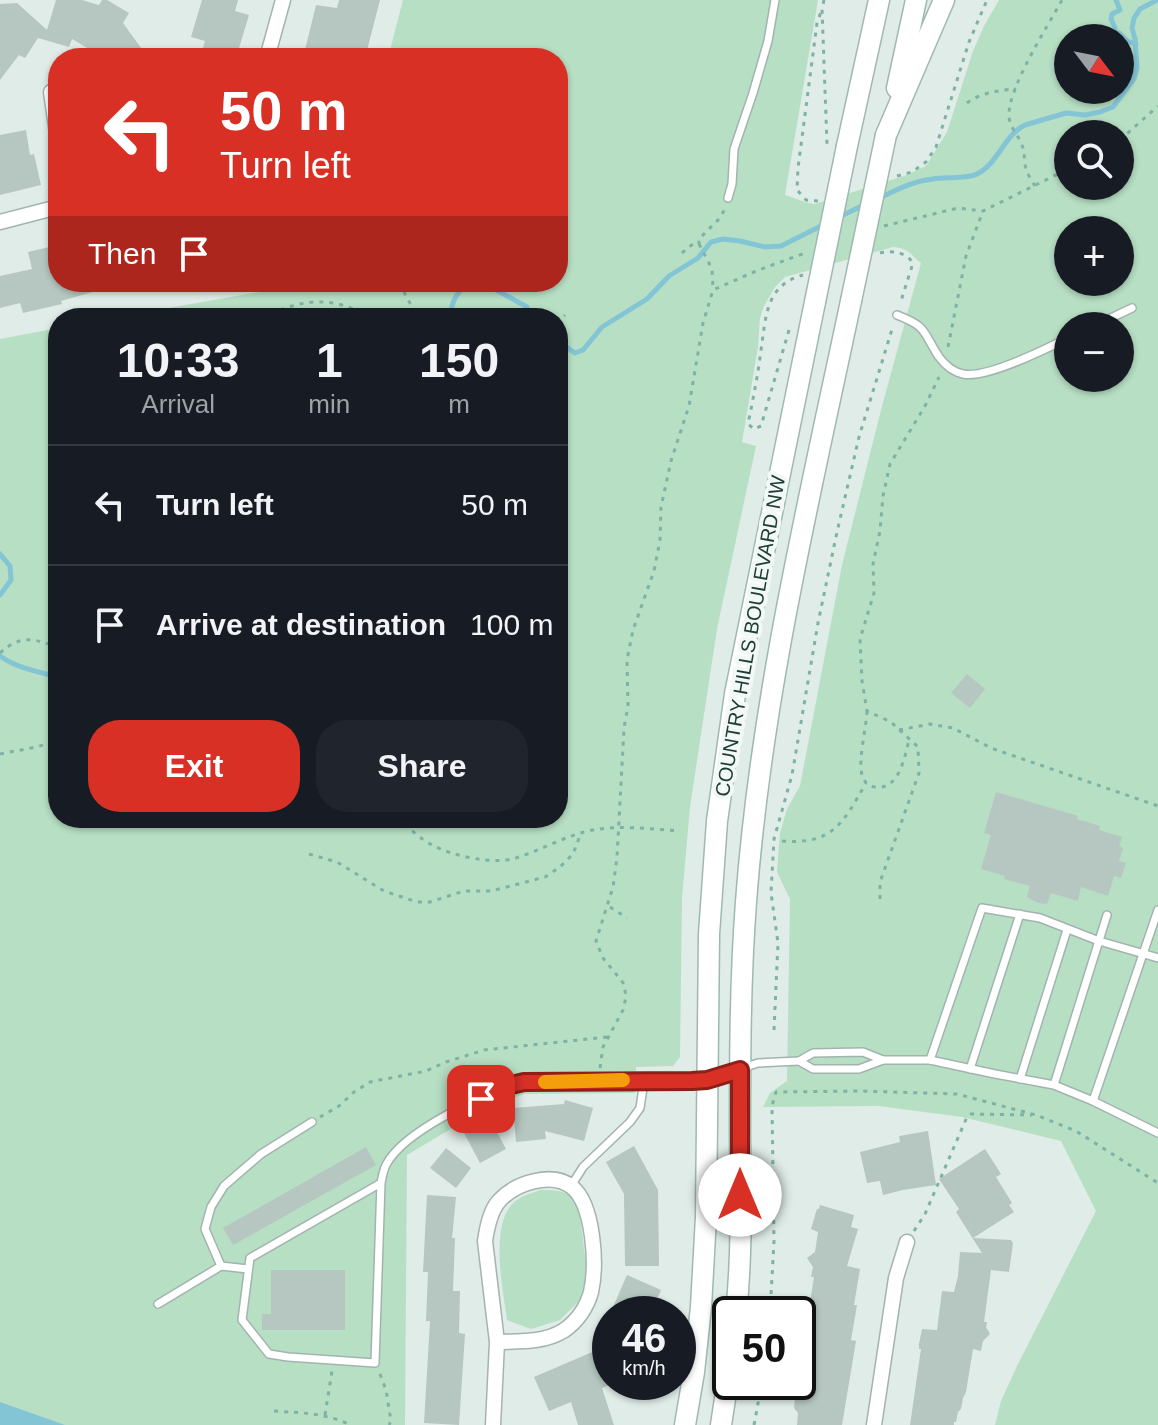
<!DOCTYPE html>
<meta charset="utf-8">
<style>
body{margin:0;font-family:Helvetica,sans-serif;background:#20242c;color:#f1f3f6;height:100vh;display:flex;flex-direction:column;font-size:30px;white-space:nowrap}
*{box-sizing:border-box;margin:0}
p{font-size:26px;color:#9ea1a6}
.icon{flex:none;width:44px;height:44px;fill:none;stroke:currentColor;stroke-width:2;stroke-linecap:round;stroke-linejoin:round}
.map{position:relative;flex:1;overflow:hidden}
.details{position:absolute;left:48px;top:308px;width:520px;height:520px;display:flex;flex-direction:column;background:#171b24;border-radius:32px;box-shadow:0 2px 6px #0004}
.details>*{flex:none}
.hud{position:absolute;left:48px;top:48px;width:520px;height:244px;border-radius:32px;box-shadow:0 2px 6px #0004;background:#d93025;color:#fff;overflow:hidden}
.needle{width:52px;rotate:122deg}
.controls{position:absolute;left:1054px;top:24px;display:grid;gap:16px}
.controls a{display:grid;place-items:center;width:80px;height:80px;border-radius:50%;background:#171b24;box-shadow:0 2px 6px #0004;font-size:40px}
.speed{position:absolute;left:592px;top:1296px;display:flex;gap:16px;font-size:40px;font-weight:700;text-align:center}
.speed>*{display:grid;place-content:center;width:104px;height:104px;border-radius:50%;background:#171b24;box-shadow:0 2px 6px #0004;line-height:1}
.speed small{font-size:20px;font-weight:400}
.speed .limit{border:4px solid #111;border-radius:12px;background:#fff;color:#111}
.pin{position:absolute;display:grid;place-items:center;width:68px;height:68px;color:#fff;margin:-34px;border-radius:16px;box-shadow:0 4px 12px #0006}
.me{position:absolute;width:88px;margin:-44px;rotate:0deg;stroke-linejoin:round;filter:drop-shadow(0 0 6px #0008)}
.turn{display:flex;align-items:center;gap:28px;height:168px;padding:0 40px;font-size:36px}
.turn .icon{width:104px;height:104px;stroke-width:2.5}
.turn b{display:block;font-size:56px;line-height:68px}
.then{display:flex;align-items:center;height:76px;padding:0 40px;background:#0003;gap:16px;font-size:30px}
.eta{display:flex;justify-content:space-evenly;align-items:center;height:136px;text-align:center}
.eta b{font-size:48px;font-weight:800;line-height:56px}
.cta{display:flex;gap:16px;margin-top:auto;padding:16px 40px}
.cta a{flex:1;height:92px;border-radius:32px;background:#d93025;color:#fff;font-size:32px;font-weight:800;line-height:92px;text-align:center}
.cta a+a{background:#20242c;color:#f1f3f6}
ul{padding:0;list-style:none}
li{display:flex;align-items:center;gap:24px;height:120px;padding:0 40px;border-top:2px solid #363941}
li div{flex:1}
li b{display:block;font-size:30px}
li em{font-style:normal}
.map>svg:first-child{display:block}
</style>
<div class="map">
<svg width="1158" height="1425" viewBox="0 0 1158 1425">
<rect width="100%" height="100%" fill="#e0ece7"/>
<!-- green -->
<g fill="#b7dfc4" fill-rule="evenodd">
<path d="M403,0H818L785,195L808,203L815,204L904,176L926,166L947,132L973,51L984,26L999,0H1158V1425H995L1001,1401L1018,1364L1096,1211L1061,1141L962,1117L879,1106L763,1107L770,1093L787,1081L790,899L777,872L780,833L787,809L800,786L842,565L881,410L921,263C909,254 911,249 893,247L785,277L775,287L764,306L760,318L758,347L742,442L756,446L717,629L690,807L682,898L680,1057L673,1066L636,1067L635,1093L524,1094L481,1111L407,1155L405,1425H0V339L58,328V818H558V318H112L316,282H558V58H388ZM1068,38H1120V90H1068ZM1068,134H1120V186H1068ZM1068,230H1120V282H1068ZM1068,326H1120V378H1068Z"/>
<path d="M540,1190C559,1190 570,1190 579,1208L587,1272L582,1298L560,1320L531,1329L507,1320C503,1290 488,1219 517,1200C523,1195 533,1193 540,1190Z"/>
</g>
<!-- water -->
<polygon fill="#84c5d5" points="0,1402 65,1425 0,1425"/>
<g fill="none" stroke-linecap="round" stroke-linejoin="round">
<!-- stream -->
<g stroke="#84c5d5" stroke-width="5">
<polyline points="1116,0 1120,10 1112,14 1111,19 1115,28 1114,34 1119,33 1127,41 1136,44"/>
<path d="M879,198C897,190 913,181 933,179C945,177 967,179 977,174C998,164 1004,135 1025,125L1066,113L1085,115L1100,112L1113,107L1134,79L1137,68L1135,39L1132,28L1134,18L1140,9L1157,0"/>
<polyline points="839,217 866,204"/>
<polyline points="482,282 527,307 530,318"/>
<path d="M452,318C449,303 458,289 472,282"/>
<polyline points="558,341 575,353 583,350 602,327 647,299 669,276 698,258 711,242 723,239 740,241 765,247 781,246 823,225"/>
<polyline points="0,554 10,566 11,580 0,595"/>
<path d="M0,656C16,668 39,672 58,677"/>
</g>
</g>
<!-- building -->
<g fill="#b5c7c0">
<polygon points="56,0 82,0 99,5 102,0 107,0 129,13 123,23 144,52 135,58 104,58 72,39 69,47 38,38 25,58 19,55 0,80 0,4 17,3 47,30"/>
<polygon points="202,0 238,0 235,11 249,15 236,58 200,58 205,41 191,37"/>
<polygon points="339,0 380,0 365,58 303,58 316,5 337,8"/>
<polygon points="26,130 30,155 34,154 41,185 0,195 0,135"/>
<polygon points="58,245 58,282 114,282 114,286 61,301 62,304 23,313 20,303 0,308 0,276 32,269 28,252"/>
<polygon points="967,674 985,689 970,708 951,693"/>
<polygon points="996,792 1078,816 1077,819 1100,826 1099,830 1122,837 1119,846 1123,848 1119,861 1126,863 1121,878 1114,876 1108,896 1081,887 1078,901 1051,893 1047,904 1038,903 1027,897 1030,886 1004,879 1005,876 981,869 991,835 984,833"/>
<polygon points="565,1100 593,1108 584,1141 545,1131 546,1139 516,1142 513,1108 564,1104"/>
<polygon points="490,1119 506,1149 480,1163 464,1133"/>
<polygon points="928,1131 936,1185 903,1190 883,1195 880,1181 867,1183 860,1152 900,1142 899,1136"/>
<polygon points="634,1146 658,1190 659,1266 625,1266 624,1194 606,1162"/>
<polygon points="366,1147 376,1165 233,1245 223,1228"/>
<polygon points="446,1148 471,1168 456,1188 430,1168"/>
<polygon points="985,1149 1001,1174 996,1177 1012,1203 1009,1205 1014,1212 973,1238 1011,1240 1013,1243 1009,1272 991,1270 984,1322 987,1322 986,1327 990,1334 983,1341 981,1351 973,1349 966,1392 963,1398 961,1409 958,1412 956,1422 954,1422 954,1425 910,1425 921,1349 919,1349 919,1344 922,1329 937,1330 942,1291 954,1292 958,1276 960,1252 982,1253 956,1212 959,1209 939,1179"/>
<polygon points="427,1195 456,1197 452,1238 455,1238 453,1291 460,1291 459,1333 465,1334 459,1425 424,1423 430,1321 426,1321 428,1272 423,1272"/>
<polygon points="820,1205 854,1215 851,1227 858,1229 847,1266 860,1269 854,1305 857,1305 851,1340 856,1341 842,1425 797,1425 798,1413 794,1408 798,1372 799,1372 803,1355 805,1355 812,1316 808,1315 814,1277 811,1277 813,1267 807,1258 815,1252 818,1232 811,1229 817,1209 819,1209"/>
<polygon points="271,1270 345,1270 345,1330 262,1330 262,1314 271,1314"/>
<polygon points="627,1275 661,1290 651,1314 610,1314"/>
<polygon points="597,1350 612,1384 602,1388 614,1425 578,1425 571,1402 549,1411 534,1377"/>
</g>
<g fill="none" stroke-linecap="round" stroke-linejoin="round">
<defs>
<g id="lane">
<polyline points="728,198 732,184 734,149 753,93 768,41 775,0"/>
<path d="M897,315C928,327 922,331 939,357C945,365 953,372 963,374C986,379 1046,349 1068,338"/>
<polyline points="1094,326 1132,308"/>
<polyline points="930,1060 982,908 1040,918 1099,941 1158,958"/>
<polyline points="799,1061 813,1069 859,1069 883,1060 930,1060 995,1074 1054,1085 1093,1101 1158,1133"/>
<polyline points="970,1069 1020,914"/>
<polyline points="1020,1079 1067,930"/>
<polyline points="1054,1085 1107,915"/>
<polyline points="1093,1101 1158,910"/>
<path d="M381,1183L250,1258L242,1320L269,1354L288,1357L375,1363L381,1183C382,1178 383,1171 386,1165C403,1131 487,1092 524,1082L707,1080L758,1063L799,1061L813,1053L863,1052L883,1060"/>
<polyline points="571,1186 583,1167 630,1122 640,1108 644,1081"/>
<polyline points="248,1269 221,1266 205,1229 211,1207 224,1186 261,1154 312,1122"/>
<polyline points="158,1304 221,1266"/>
</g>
<g id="street">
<polyline points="267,58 283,0"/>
<polyline points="51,92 58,140"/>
<polyline points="0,222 58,207"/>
<path d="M493,1425L497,1342L485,1241C487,1228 490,1211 499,1201C515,1183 552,1171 572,1187C594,1205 597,1265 591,1292C587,1307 577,1322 563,1331C543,1343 519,1341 497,1342"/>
<polyline points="874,1425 896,1278 907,1242"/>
</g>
<g id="secondary">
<polyline points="897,88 916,0"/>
<polyline points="886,135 944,0"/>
<polyline points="847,146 879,0"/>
<path d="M736,1314C742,1256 741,1197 740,1139C740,1060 740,981 746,902C761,699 809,500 851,301"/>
<polyline points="685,1425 694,1372 701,1307 706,1217 709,934 717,821 735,694 815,302"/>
<polyline points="721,1425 730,1366"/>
</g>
</defs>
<!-- lane casing -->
<use href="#lane" stroke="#a3b4af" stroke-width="10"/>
<!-- street casing -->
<use href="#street" stroke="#a3b4af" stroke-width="17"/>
<!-- secondary casing -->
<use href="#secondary" stroke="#9eb9b0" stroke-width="23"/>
<!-- path -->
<g stroke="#7eb2a4" stroke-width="3" stroke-dasharray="4 6" stroke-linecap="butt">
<polyline points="824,0 822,9 827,144"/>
<path d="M967,103C980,93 1000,90 1016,89"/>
<polyline points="1120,140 1158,106"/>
<polyline points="897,176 912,172 926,162 936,147 969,42 987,0"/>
<path d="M1035,186C1032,181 1028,175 1026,169C1024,162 1025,153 1022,145C1019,136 1010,128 1009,117C1007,89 1048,26 1062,0"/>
<polyline points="818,201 806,200 797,190 798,168 817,23 822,9"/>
<polyline points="884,226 958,208 983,211 1068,169"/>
<polyline points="699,244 712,269 713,289"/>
<polyline points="682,253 694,243 699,244 699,239 719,219 725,209"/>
<path d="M880,253C892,250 906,252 913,263L900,304"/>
<polyline points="401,282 405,294 418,318"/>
<path d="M274,318C277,315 280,311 283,309C286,307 293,306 296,305C322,298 347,303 370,318"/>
<polyline points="558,324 565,315"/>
<path d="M789,330L761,426L754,429L748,424C753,399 758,375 761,350C766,318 765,285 803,275"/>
<polyline points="948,347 966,256 983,211"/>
<path d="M0,653C21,634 34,639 58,647"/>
<path d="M867,711C866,730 858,759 862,775C864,782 868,786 875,787C899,791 905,756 909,740"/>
<polyline points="899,730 930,724 953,728 991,748 1158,806"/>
<polyline points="0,754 36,747 58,741"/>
<path d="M397,818C408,827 419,838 432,845C452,856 494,865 516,858C542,850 566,835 593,830C620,825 652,829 680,831"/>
<path d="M782,841C833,845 843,823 866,783"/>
<polyline points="309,854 337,862 384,891 417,902 430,902 464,891 491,891 545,877 560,867 573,854 581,833"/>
<polyline points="880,899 880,882 919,773 918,747 891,722 867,711 862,681 860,639 874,593 873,564 880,531 883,496 890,464 925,406 939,377"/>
<polyline points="610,907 627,918"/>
<polyline points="774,1030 778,943 771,893 774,839 792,775 818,623 837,532 859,437 893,326"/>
<polyline points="600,1068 603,1047 623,1010 626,997 624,984 603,958 596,941 613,887 617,857 624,728 628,706 627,660 633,630 654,571 660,540 661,507 671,461 689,406 703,323 713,290 756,271 805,253"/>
<polyline points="320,1117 339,1106 354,1092 370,1082 426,1071 446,1062 484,1050 607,1037"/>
<polyline points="914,1231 925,1214 967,1117 971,1114 1032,1115"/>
<polyline points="770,1314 774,1241 772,1106 776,1092 860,1091 957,1094 1036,1115 1076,1131 1158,1183"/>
<polyline points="380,1374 386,1390 391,1421 389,1425"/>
<path d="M274,1411C303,1413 325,1413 351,1425"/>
<polyline points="325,1415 332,1371"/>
<polyline points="754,1425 762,1382"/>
</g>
<!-- lane -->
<use href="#lane" stroke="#fff" stroke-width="7"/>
<!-- street -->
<use href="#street" stroke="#fff" stroke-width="14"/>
<!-- secondary -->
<use href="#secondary" stroke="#fff" stroke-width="20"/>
<defs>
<g id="secondary-bridge">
<polyline points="851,301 886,135"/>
<polyline points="815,302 847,146"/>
</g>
</defs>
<!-- secondary-bridge casing -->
<use href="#secondary-bridge" stroke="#9eb9b0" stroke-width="23" stroke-linecap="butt"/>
<!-- secondary-bridge -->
<use href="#secondary-bridge" stroke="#fff" stroke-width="20"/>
</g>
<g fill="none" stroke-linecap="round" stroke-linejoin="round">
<defs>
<polyline id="route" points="481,1099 503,1087 524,1082 692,1081 707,1080 740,1070 740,1195"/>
</defs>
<!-- route casing -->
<use href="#route" stroke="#8d1f18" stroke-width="20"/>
<!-- route -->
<use href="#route" stroke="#d93025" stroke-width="14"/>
<!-- slow -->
<polyline stroke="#f59e0b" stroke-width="14" points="545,1082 623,1080"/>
</g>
<g text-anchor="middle" stroke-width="8" stroke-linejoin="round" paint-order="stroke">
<!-- street labels -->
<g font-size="20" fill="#203e37" stroke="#f1f8f5">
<text transform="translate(750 636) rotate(-80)" y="7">COUNTRY HILLS BOULEVARD NW</text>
</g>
</g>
</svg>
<div class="controls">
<a><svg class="needle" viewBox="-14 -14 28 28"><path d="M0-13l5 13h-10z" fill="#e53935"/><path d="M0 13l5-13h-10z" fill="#9ea1a6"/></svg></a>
<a><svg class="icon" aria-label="search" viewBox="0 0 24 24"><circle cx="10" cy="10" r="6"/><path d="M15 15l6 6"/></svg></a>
<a>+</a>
<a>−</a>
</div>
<div class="speed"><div>46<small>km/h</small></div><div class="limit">50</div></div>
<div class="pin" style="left:481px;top:1099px;background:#d93025"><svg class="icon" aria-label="arrive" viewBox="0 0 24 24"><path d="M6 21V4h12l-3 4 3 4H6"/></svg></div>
<svg class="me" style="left:740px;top:1195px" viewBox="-20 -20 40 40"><circle r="19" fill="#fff"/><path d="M0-13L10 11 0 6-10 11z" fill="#d93025"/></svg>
<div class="hud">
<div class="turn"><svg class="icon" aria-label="left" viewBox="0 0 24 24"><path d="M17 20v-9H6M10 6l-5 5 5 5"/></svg><div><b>50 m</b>Turn left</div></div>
<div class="then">Then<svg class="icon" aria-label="arrive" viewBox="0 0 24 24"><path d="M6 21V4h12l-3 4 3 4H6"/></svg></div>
</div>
<section class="details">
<div class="eta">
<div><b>10:33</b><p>Arrival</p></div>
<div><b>1</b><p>min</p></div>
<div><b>150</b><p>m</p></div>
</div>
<ul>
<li><svg class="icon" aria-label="left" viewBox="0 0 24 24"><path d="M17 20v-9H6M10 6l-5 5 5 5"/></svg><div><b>Turn left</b></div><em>50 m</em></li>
<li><svg class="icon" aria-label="arrive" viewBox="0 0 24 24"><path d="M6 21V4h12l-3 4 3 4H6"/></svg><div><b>Arrive at destination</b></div><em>100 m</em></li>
</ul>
<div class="cta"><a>Exit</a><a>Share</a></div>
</section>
</div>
